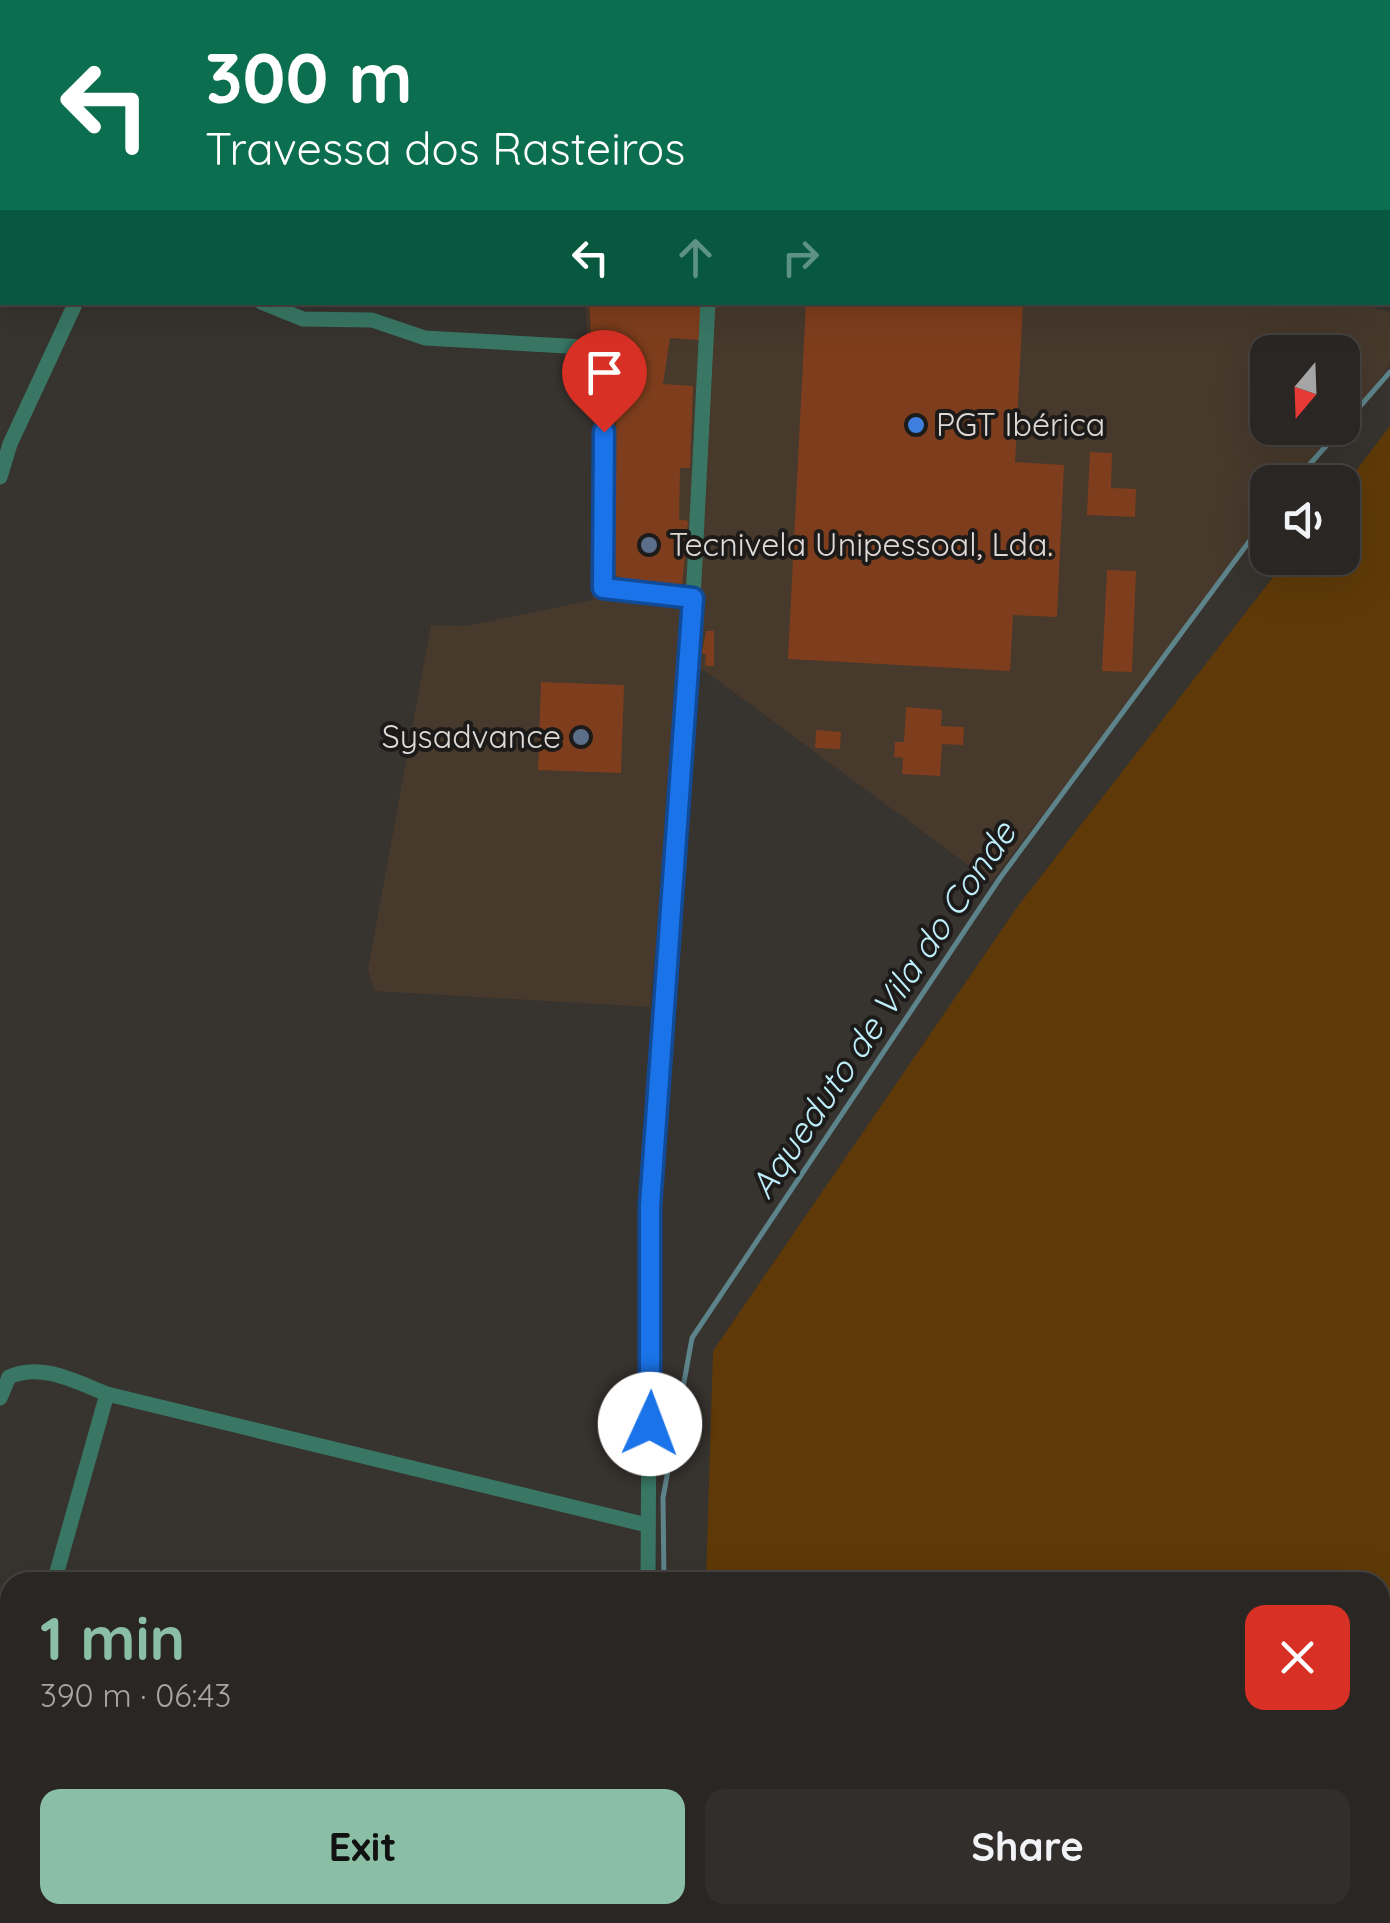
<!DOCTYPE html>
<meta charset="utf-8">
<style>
body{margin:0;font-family:Quicksand,sans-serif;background:#312e2b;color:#f1f3f6;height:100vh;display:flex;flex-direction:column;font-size:38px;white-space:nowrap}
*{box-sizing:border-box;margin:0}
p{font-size:32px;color:#a5a5a6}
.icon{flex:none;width:55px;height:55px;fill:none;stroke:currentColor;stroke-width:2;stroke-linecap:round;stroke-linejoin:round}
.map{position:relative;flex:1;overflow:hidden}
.drawer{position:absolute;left:0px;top:1572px;width:1390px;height:352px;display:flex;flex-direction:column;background:#292623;border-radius:30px 30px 0 0;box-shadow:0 10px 40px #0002,0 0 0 2px #454341}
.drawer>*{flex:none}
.guide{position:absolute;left:0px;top:0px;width:1390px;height:305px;box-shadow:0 10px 40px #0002,0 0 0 2px #454341;background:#0b6e4f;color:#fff;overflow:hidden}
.needle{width:65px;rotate:199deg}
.fabs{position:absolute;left:1250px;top:335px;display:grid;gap:20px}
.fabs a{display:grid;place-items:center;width:110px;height:110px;border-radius:20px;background:#292623;box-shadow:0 10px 40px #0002,0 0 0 2px #454341;font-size:50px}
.pin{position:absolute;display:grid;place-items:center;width:85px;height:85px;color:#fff;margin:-102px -42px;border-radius:50% 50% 50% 0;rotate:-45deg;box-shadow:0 0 10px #0007}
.pin .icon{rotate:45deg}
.me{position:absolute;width:110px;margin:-55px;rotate:2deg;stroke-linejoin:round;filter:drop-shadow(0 0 8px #0008)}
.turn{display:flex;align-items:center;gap:35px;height:210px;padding:0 40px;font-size:45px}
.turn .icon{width:130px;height:130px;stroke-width:2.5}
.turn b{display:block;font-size:70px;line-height:85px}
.lanes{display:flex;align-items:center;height:95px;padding:0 40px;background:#0003;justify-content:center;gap:50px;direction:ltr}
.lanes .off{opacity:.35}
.round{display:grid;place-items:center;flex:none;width:105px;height:105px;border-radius:20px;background:#312e2b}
.headline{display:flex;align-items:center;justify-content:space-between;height:170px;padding:0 40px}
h1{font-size:60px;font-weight:800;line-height:75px;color:#8abfa5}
.cta{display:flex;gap:20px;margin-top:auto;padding:20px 40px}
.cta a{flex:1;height:115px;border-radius:20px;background:#8abfa5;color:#111;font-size:40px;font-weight:800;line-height:115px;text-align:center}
.cta a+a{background:#312e2b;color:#f1f3f6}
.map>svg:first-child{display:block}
</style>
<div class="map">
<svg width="1390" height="1923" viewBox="0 0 1390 1923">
<rect width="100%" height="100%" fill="#37332f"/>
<!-- industrial -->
<polygon fill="#47392c" points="1352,302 1390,312 1390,365 1342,427 1342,352 1268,352 1268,428 1342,428 1300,482 1268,482 1267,524 991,882 705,671 682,669 650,1007 374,991 368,969 431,625 466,626 593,600 603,371 587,336 585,303"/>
<!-- green -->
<polygon fill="#5f3a08" points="1390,426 1390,1757 1380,1758 1380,1582 706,1582 713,1351 1018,906 1288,558 1342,558 1343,488"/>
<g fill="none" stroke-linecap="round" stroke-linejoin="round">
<!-- stream -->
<g stroke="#5e848b" stroke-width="5">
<polyline points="1342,427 1390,372"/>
<polyline points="1294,482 1342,428"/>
<polyline points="664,1582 663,1498 692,1338 1000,878 1268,516"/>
</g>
</g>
<!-- building -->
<g fill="#7e3e1d">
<polygon points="589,302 701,302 699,340 670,338 663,384 693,386 690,468 680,468 679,519 688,521 682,587 626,585 610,569 620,335 591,333"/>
<polygon points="806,302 1023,304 1015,462 1064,465 1057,617 1013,615 1010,671 788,659"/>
<polygon points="1090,452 1112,453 1111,488 1136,489 1135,517 1087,515"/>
<polygon points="1107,570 1136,571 1132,672 1102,671"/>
<polygon points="706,631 714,631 714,666 705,666 706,655 702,653"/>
<polygon points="541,682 624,685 621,773 538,770"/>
<polygon points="906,707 942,710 941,726 964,727 963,745 942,744 940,776 902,774 903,758 894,757 895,742 904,742"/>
<polygon points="816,730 841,732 840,749 815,748"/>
<polygon points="9,1903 10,1915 47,1915 43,1923 3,1923"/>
<polygon points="84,1915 120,1915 118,1923 83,1923"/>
<polygon points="190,1915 211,1915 239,1923 188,1923"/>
<polygon points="321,1915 359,1915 357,1923 320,1919"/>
</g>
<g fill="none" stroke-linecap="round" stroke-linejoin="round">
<!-- path -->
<polyline stroke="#6c6965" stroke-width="4" stroke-dasharray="10 5" stroke-linecap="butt" points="0,240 2,240"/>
<!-- street -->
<g stroke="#397764" stroke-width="15">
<polyline points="483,0 485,2"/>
<polyline points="1349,0 1351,2"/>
<polyline points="754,2 757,0"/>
<polyline points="1388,38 1390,41"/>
<polyline points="261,302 303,319 372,320 425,338 584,347 605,354 603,588 693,597"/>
<polyline points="0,477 10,444 76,302"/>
<path d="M0,1398L9,1377C41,1362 76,1382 107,1394"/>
<polyline points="54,1582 107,1394 647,1525"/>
<polyline points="648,1582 650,1206 689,679 708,302"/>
<polyline points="0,1766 10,1740"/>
<polyline points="56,1923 59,1915"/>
<polyline points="653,1923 663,1919 676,1923"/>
<polyline points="1091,1923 1092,1915"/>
</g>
<!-- secondary -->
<g stroke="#2d9c7e" stroke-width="20">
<polyline points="1380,1908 1390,1906"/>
<polyline points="1136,1923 1335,1915"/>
</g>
</g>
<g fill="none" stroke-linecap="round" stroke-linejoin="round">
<defs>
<polyline id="route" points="604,432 603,588 693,598 650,1206 650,1424"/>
</defs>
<!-- route casing -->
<use href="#route" stroke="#114b97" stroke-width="25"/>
<!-- route -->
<use href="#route" stroke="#1a73e8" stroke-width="18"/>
</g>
<!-- markers -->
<circle fill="#3f7fe0" stroke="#1d1b1a" stroke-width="4" cx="916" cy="425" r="10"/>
<g fill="#5c6f8a" stroke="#1d1b1a" stroke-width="4">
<circle cx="649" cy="545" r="10"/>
<circle cx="581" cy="737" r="10"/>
</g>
<g text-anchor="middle" stroke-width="8" stroke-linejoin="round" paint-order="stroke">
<!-- poi labels -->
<g font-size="32" fill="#dddad8" stroke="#1d1b1a" text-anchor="start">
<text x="936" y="436">PGT Ibérica</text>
<text x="669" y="556">Tecnivela Unipessoal, Lda.</text>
<text x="561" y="748" text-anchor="end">Sysadvance</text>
</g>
<!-- water labels -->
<g font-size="35" font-style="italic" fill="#bdeef9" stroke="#1d1b1a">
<text transform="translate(883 1010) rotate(-56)" y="12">Aqueduto de Vila do Conde</text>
</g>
</g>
</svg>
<div class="fabs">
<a><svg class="needle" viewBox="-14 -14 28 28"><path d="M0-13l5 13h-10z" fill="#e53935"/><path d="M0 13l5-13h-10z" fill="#a5a5a6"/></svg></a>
<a><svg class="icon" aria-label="sound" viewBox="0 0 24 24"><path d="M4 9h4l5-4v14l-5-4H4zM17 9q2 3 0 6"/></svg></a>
</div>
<div class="pin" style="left:604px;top:432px;background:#d93025"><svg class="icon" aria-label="arrive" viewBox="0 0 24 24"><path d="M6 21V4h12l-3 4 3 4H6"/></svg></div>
<svg class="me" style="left:650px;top:1424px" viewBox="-20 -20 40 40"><circle r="19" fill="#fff"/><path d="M0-13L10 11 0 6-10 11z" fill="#1a73e8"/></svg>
<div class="guide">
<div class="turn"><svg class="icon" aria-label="left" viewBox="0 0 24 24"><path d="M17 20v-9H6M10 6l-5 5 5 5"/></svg><div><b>300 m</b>Travessa dos Rasteiros</div></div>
<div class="lanes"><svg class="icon" aria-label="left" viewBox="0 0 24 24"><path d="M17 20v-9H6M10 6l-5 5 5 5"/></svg><svg class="icon off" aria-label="ahead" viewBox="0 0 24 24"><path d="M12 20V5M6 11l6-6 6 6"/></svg><svg class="icon off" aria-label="right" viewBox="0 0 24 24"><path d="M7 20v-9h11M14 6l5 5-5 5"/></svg></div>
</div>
<section class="drawer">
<div class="headline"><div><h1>1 min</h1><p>390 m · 06:43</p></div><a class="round" style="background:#d93025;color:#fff"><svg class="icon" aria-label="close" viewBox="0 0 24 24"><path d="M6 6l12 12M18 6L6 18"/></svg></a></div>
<div class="cta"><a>Exit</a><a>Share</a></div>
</section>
</div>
